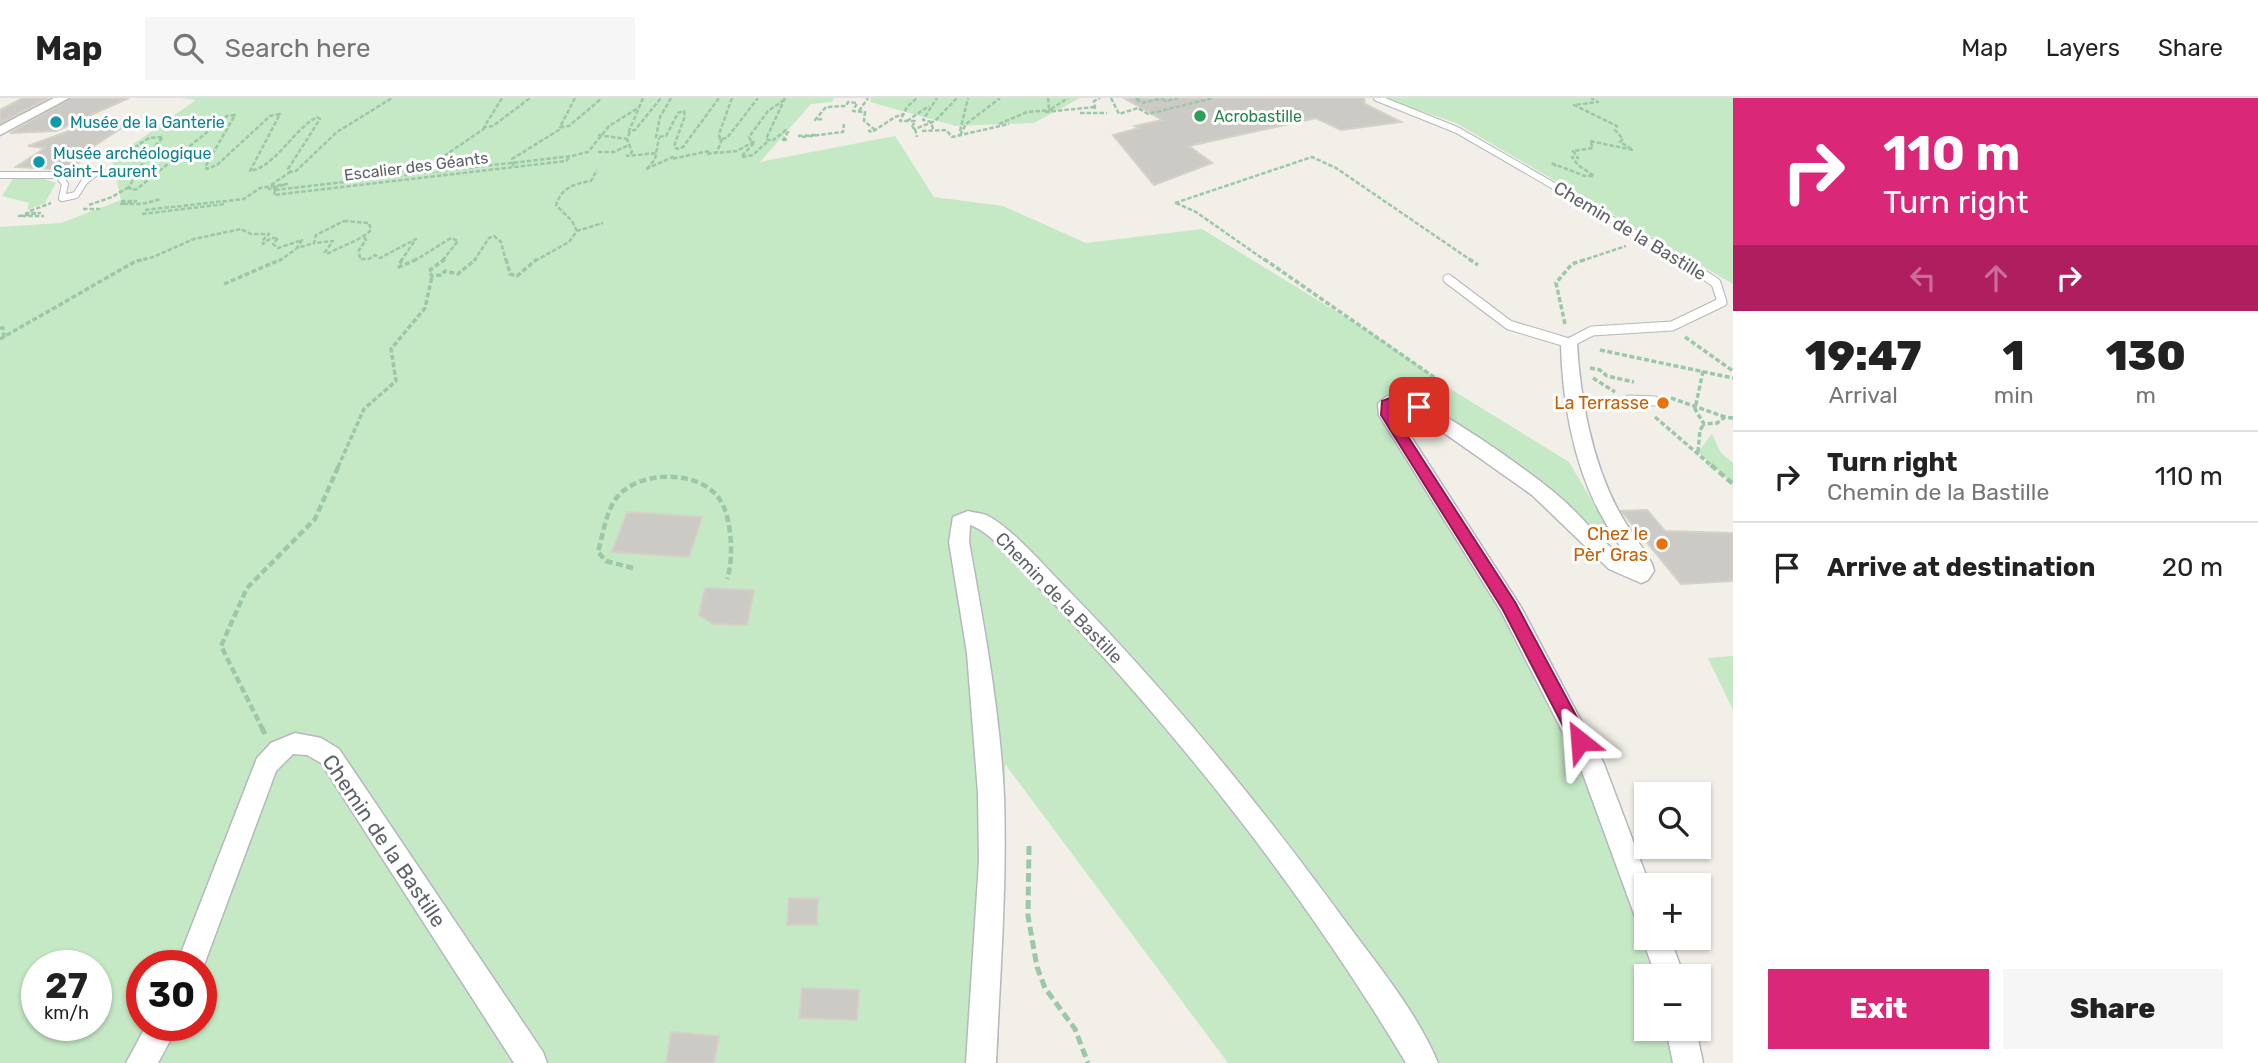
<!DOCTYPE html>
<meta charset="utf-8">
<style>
body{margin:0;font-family:Rubik,sans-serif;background:#f6f6f6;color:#222;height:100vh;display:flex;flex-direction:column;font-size:26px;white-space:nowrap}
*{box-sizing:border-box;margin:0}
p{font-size:23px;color:#767676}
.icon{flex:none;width:38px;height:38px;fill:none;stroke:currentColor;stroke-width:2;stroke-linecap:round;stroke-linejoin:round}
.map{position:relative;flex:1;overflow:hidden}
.side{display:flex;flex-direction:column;background:#fff;width:525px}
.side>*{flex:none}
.hud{background:#db2777;color:#fff;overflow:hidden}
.buttons{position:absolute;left:1634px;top:684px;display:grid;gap:14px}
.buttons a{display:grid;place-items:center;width:77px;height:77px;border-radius:0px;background:#fff;box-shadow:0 2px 5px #0004;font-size:35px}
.speed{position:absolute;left:21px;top:852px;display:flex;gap:14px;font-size:35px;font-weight:700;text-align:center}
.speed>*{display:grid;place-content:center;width:91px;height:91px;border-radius:50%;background:#fff;box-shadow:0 2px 5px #0004;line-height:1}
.speed small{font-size:18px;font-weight:400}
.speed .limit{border:10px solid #d22;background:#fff;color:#111}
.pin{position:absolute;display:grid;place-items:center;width:60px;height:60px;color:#fff;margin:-30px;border-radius:14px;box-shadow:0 4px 10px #0006}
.me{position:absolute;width:77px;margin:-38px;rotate:332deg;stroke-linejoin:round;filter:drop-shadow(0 0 5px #0008)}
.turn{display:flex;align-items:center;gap:24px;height:147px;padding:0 35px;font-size:32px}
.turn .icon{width:91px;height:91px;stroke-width:2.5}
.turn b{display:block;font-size:49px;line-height:60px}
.lanes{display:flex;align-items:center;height:66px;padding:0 35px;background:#0003;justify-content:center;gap:35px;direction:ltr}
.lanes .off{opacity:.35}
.eta{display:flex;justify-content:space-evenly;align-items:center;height:119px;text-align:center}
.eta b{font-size:42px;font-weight:800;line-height:49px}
.primary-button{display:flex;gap:14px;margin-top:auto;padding:14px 35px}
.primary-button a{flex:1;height:80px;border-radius:0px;background:#db2777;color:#fff;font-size:28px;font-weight:800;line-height:80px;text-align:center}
.primary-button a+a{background:#f6f6f6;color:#222}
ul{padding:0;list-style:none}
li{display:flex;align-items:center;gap:21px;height:91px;padding:0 35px;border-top:2px solid #e0e0e0}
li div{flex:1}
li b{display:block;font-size:26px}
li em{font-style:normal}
header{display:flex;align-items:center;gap:42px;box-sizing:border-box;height:98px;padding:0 35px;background:#fff;border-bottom:2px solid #e0e0e0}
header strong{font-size:33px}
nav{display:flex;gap:38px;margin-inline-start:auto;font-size:24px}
.search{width:490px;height:63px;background:#f6f6f6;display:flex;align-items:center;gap:18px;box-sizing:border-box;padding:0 24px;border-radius:0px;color:#767676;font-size:26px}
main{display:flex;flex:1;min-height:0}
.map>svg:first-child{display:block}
</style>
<header>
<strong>Map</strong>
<div class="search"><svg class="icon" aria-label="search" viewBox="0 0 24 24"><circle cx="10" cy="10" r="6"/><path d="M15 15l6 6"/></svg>Search here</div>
<nav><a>Map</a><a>Layers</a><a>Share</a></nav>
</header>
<main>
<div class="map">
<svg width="1733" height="965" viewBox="0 0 1733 965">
<rect width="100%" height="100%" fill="#f1efe8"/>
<!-- green -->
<g fill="#c5e8c5" fill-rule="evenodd">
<path d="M180,0H834L832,4L811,6L760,64L895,38L934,99L1003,108L1086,145L1202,131L1376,238L1457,295L1569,364L1607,428L1605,432L1592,429L1419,309L1387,306L1510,509L1647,815V840H1656L1670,878H1647V931H1681L1688,965H1228L1005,666L998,965H0V129L61,125L121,102L112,61L196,2ZM37,868H96V928H37ZM142,868H201V928H142Z"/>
<polygon points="871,0 1080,0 1034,25 956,28 870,4"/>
<polygon points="1382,0 1733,0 1733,186 1456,25"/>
<polygon points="17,80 44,81 56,85 45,105 27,112 29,105 2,98 12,82"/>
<polygon points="1712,336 1721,355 1733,365 1733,386 1698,354"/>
<polygon points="1733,558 1733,612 1708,560"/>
</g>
<!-- building -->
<g fill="#cccac5" stroke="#d6d1c6" stroke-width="2">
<polygon points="23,0 48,0 0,25 0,12"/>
<polygon points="71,0 129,0 84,20 132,23 91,50 98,50 69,72 16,69 45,50 28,48 80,29 79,23 56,33 10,35"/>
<polygon points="1124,0 1364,0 1365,6 1401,24 1341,32 1316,20 1189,48 1212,65 1154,87 1113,37 1139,30 1135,28 1162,22"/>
<polygon points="1647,412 1665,433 1733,435 1733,483 1681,486 1621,413"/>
<polygon points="627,414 702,419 689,459 612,454"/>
<polygon points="705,490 754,492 747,527 713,526 699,517"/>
<polygon points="789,800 818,801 817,827 787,827"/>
<polygon points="802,890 859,892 857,922 799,920"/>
<polygon points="671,934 719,938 714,965 666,965"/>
</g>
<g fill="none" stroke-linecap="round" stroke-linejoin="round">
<defs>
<g id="lane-far1">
<polyline points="1377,0 1457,32 1684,163"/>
<polyline points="0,77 58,77 65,86 62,100 76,97 84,84 94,76"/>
</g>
<g id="lane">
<polyline points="1448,181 1509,227 1569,245 1592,233 1672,228 1722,204 1716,185 1681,161"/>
<polyline points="1629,302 1655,303"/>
</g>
<g id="street">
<polygon points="54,0 69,0 0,37 0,28"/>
<path d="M1569,240L1577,245C1580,300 1592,363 1618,412C1628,431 1642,447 1652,466L1654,473L1648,482L1641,485L1609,471L1532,397L1413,313L1397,308V317L1521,509L1604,666L1650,788H1647V828L1637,824L1580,668L1501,513L1379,317L1378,306C1382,301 1389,296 1396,297C1427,299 1537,378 1563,402C1586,422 1603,448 1630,463C1619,447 1608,430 1599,413C1573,364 1562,300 1561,245Z"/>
<path d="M968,413C975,415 983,415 988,418C1013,431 1046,470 1066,490C1168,594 1260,706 1345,823C1377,866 1418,916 1438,965H1406C1305,796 1180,637 1044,495C1027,477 993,434 970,427L969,444C984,528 1000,613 1004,698C1007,787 1000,876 996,965H966L979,763L978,695L967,555L949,444L953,419Z"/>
<polygon points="295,635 321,640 339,651 543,954 547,965 514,965 321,665 307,657 293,656 276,673 201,875 201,868 176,868 257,660 271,645"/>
<polygon points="1647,830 1647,840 1670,840 1684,878 1656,878 1642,840"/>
<polygon points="146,928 178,928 158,965 126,965"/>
<polygon points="1666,931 1696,931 1703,965 1673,965"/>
</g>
</defs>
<!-- lane-far1 casing -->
<use href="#lane-far1" stroke="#b5b8bc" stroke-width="8"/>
<!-- lane casing -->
<use href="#lane" stroke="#b5b8bc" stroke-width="11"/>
<!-- street casing -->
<use href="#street" stroke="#b5b8bc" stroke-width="3"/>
<!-- path-far3 -->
<g stroke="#9cc7a9" stroke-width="2.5" stroke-dasharray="4.5 2" stroke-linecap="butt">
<polyline points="502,0 484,29 493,28 530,0"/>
<polyline points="575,0 560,29 569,28 602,0"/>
<polyline points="643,0 629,33 635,32 661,0"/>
<polyline points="671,0 660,19 656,39 666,38 678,15 684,13 685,18 674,48 677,51 683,49 719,0"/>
<polyline points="732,0 719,36 720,41 727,40 758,0"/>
<polyline points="785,0 766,41 772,43 786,32 788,34 782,43 787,41"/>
<polyline points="1048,0 1049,11"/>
<polyline points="1111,0 1119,16 1138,10 1148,16 1213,0"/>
<polyline points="1140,0 1135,1 1142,5 1163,0"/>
<polyline points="1162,1 1166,3 1178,0"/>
<polyline points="1051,11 1068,0"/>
<polyline points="1095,11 1094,3 1100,0"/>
<polyline points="859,13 868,0"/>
<polyline points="1045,14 1095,9"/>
<polyline points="1080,15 1107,15"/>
<polyline points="822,21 815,22 826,9 846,8 848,4 857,5 853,13 865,14 864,23 874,31 869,33 872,34 895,19 904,16"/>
<polyline points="907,23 929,8"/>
<polyline points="999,26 1027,14 1053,12"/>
<polyline points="912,29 915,31 935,23 957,0"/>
<polyline points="912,29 915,23 900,23 907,9 917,0"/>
<polyline points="915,31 917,39"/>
<polyline points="933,31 931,24 923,22 937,0"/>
<polyline points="922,33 946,32 952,39 1009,26"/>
<polyline points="960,33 968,0"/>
<polyline points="630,34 627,41 632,54 627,58 657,55"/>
<polyline points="598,37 627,41"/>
<polyline points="960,37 966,26 1000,0"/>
<polyline points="798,38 816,37"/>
<polyline points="802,39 843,34 844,26"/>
<polyline points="722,41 717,54 706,56 737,53 755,43"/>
<polyline points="751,43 749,39 768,13 784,2"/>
<polyline points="598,54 614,54 629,47"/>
<polyline points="124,56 147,56"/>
<polyline points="690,57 672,61 709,53"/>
<polyline points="742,58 755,44"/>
<polyline points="742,59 753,57 768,43"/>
<path d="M118,60L149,40L163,39L148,56L129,89L132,92L137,91L227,18L235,17L205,69L207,71L217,67L270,18L280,16L250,73C275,69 293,32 317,19L320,21L288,71L290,74L296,73L337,34L392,0"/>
<polyline points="513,68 512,61 562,30"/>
<polyline points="1556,68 1551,65 1585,78 1594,78 1578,67 1572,59 1578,60 1573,53 1593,50 1590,43 1633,52 1620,44 1623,41 1615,32 1617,28 1574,7 1598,4 1591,0"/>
<polyline points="646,71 675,58"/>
<polyline points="647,71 655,61 659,40"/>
<polyline points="432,74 428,69 485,30"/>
<polyline points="271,87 290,74"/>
<polyline points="275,92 572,58 588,54 609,28 638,10"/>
<polyline points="275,92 274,97 566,63 570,59"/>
<polyline points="121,103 136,103 121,106 142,106 161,101"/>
<polyline points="1175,105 1312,59 1336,70 1472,163"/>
<polyline points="1176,105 1196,114 1266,163"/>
<polyline points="89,107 112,99 129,89"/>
<polyline points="83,111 100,111"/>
<polyline points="145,112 244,101 260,90 287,86 269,91 277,90"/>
<polyline points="30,113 51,105"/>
<polyline points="25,115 40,115 19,118 44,118"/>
<polyline points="142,116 225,106"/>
<path d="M344,123L369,125L371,132C360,143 341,148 327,156L325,154L333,143L314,145L316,137Z"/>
<path d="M577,133L572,123L556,107C562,89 574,86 591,83L597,72"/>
<polyline points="364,139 366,142 359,152 360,161 369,161 375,157 380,160 416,141 401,163"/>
<polyline points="137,163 153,159 194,141 241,131 251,136 269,136 262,143 263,146 271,140 278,140 273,146 278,150 302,142 297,150 314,145"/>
<polyline points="279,163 296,151"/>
<polyline points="414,163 451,140 458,143 442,163"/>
<polyline points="474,163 489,140 494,138 501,144 506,163"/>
<polyline points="535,163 569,144 577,133 603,125"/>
<polyline points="1581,163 1626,148"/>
</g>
<!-- path-far2 -->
<g stroke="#9cc7a9" stroke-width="3.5" stroke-dasharray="5 2.5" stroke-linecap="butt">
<polyline points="402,161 399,169 417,161"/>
<polyline points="445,161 429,173 432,178 441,177 445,173 458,176 476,161"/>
<polyline points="506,161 510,176 517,178 537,161"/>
<polyline points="1264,161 1444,286"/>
<polyline points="1469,161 1478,167"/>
<polyline points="224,186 282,161"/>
<polyline points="1565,226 1556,185 1572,166 1587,161"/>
<polyline points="0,230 3,230 4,239"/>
<polyline points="1685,239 1733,273"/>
<polyline points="0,241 136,163 146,161"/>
<polyline points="1600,252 1733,280"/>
<polyline points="1590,270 1600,272 1607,278 1634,284"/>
<polyline points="1703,273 1695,311 1704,326 1717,325 1725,319 1733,320"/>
<polyline points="1593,280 1615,294"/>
<polyline points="1671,300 1725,319"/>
<polyline points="1655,319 1713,369"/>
<polyline points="1698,354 1700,332 1704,326"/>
<polyline points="338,369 364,311 396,283 391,251 425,210 432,178"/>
</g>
<!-- path-far1 -->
<g stroke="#9cc7a9" stroke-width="4.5" stroke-dasharray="7 3.5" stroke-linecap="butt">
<polyline points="1711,367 1733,386"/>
<path d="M633,470L606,463L598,454C603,437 605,417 615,402C634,372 700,370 720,402C732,420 734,461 727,481"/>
<polyline points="263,632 221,548 247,490 315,421 339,367"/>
</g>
<!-- path -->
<g stroke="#9cc7a9" stroke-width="5" stroke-dasharray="9 4.5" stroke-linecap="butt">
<polyline points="262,630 265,636"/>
<polyline points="1029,748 1028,818 1037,869 1045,890 1075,931 1088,965"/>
</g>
<!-- lane-far1 -->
<use href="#lane-far1" stroke="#fff" stroke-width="6"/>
<!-- lane -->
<use href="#lane" stroke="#fff" stroke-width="9"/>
<!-- street -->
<use href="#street" fill="#fff" fill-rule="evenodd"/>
</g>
<!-- route -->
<polygon fill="#db2777" stroke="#8e194d" stroke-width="2" points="1395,298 1424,306 1426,309 1419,313 1396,307 1394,308 1394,317 1515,504 1587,638 1589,643 1587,649 1580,651 1574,649 1503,512 1381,317 1382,303"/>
<!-- markers -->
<circle fill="#2e9e5b" stroke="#fff" stroke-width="2.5" cx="1200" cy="18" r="7"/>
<g fill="#0f9aa8" stroke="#fff" stroke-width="2.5">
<circle cx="56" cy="24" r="7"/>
<circle cx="39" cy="64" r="7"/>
</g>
<g fill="#e8710a" stroke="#fff" stroke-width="2.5">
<circle cx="1663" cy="305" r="7"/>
<circle cx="1662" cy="446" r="7"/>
</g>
<g text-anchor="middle" stroke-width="6" stroke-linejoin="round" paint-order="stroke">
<!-- far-leisure labels -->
<g font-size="16" fill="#27864d" stroke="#fff" text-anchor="start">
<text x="1214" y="24">Acrobastille</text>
</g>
<!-- far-culture labels -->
<g font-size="16" fill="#0d838f" stroke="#fff" text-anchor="start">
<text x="70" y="30">Musée de la Ganterie</text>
<text x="53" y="61">Musée archéologique<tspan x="53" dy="18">Saint-Laurent</tspan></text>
</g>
<!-- far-street labels -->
<g font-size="16" fill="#5f6368" stroke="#fff">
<text transform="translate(416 68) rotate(-7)" y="6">Escalier des Géants</text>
</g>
<!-- street labels -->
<g font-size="18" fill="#5f6368" stroke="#fff">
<text transform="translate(1630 133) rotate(31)" y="6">Chemin de la Bastille</text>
<text transform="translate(1059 500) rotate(46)" y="6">Chemin de la Bastille</text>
</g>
<!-- food labels -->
<g font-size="18" fill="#c56008" stroke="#fff" text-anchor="end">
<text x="1649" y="311">La Terrasse</text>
<text x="1648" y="442">Chez le<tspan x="1648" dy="21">Pèr' Gras</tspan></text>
</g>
<!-- near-street labels -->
<g font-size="21" fill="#5f6368" stroke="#fff">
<text transform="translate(384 743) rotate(56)" y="7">Chemin de la Bastille</text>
</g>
</g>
</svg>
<div class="buttons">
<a><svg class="icon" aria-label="search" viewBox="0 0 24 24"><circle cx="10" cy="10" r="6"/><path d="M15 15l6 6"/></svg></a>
<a>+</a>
<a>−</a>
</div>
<div class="speed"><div>27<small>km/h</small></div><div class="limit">30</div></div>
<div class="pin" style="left:1419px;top:309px;background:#d93025"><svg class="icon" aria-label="arrive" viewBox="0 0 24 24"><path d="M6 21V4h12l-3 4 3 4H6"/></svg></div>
<svg class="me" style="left:1580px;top:643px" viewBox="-20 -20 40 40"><path d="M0-17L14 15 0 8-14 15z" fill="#db2777" stroke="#fff" stroke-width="4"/></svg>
</div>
<section class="side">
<div class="hud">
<div class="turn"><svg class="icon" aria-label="right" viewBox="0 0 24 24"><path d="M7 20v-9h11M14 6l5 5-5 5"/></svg><div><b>110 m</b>Turn right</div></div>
<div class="lanes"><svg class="icon off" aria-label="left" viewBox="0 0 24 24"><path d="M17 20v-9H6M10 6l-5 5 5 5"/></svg><svg class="icon off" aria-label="ahead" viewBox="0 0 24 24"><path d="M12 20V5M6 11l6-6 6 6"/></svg><svg class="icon" aria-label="right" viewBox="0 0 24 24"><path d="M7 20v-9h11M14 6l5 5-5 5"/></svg></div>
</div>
<div class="eta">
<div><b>19:47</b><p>Arrival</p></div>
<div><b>1</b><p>min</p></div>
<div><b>130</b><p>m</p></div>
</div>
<ul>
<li><svg class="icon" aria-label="right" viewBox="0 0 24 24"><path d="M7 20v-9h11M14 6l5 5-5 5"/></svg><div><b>Turn right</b><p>Chemin de la Bastille</p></div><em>110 m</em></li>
<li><svg class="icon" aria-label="arrive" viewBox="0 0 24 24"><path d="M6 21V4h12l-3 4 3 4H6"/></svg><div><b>Arrive at destination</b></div><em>20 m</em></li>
</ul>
<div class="primary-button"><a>Exit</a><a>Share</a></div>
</section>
</main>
